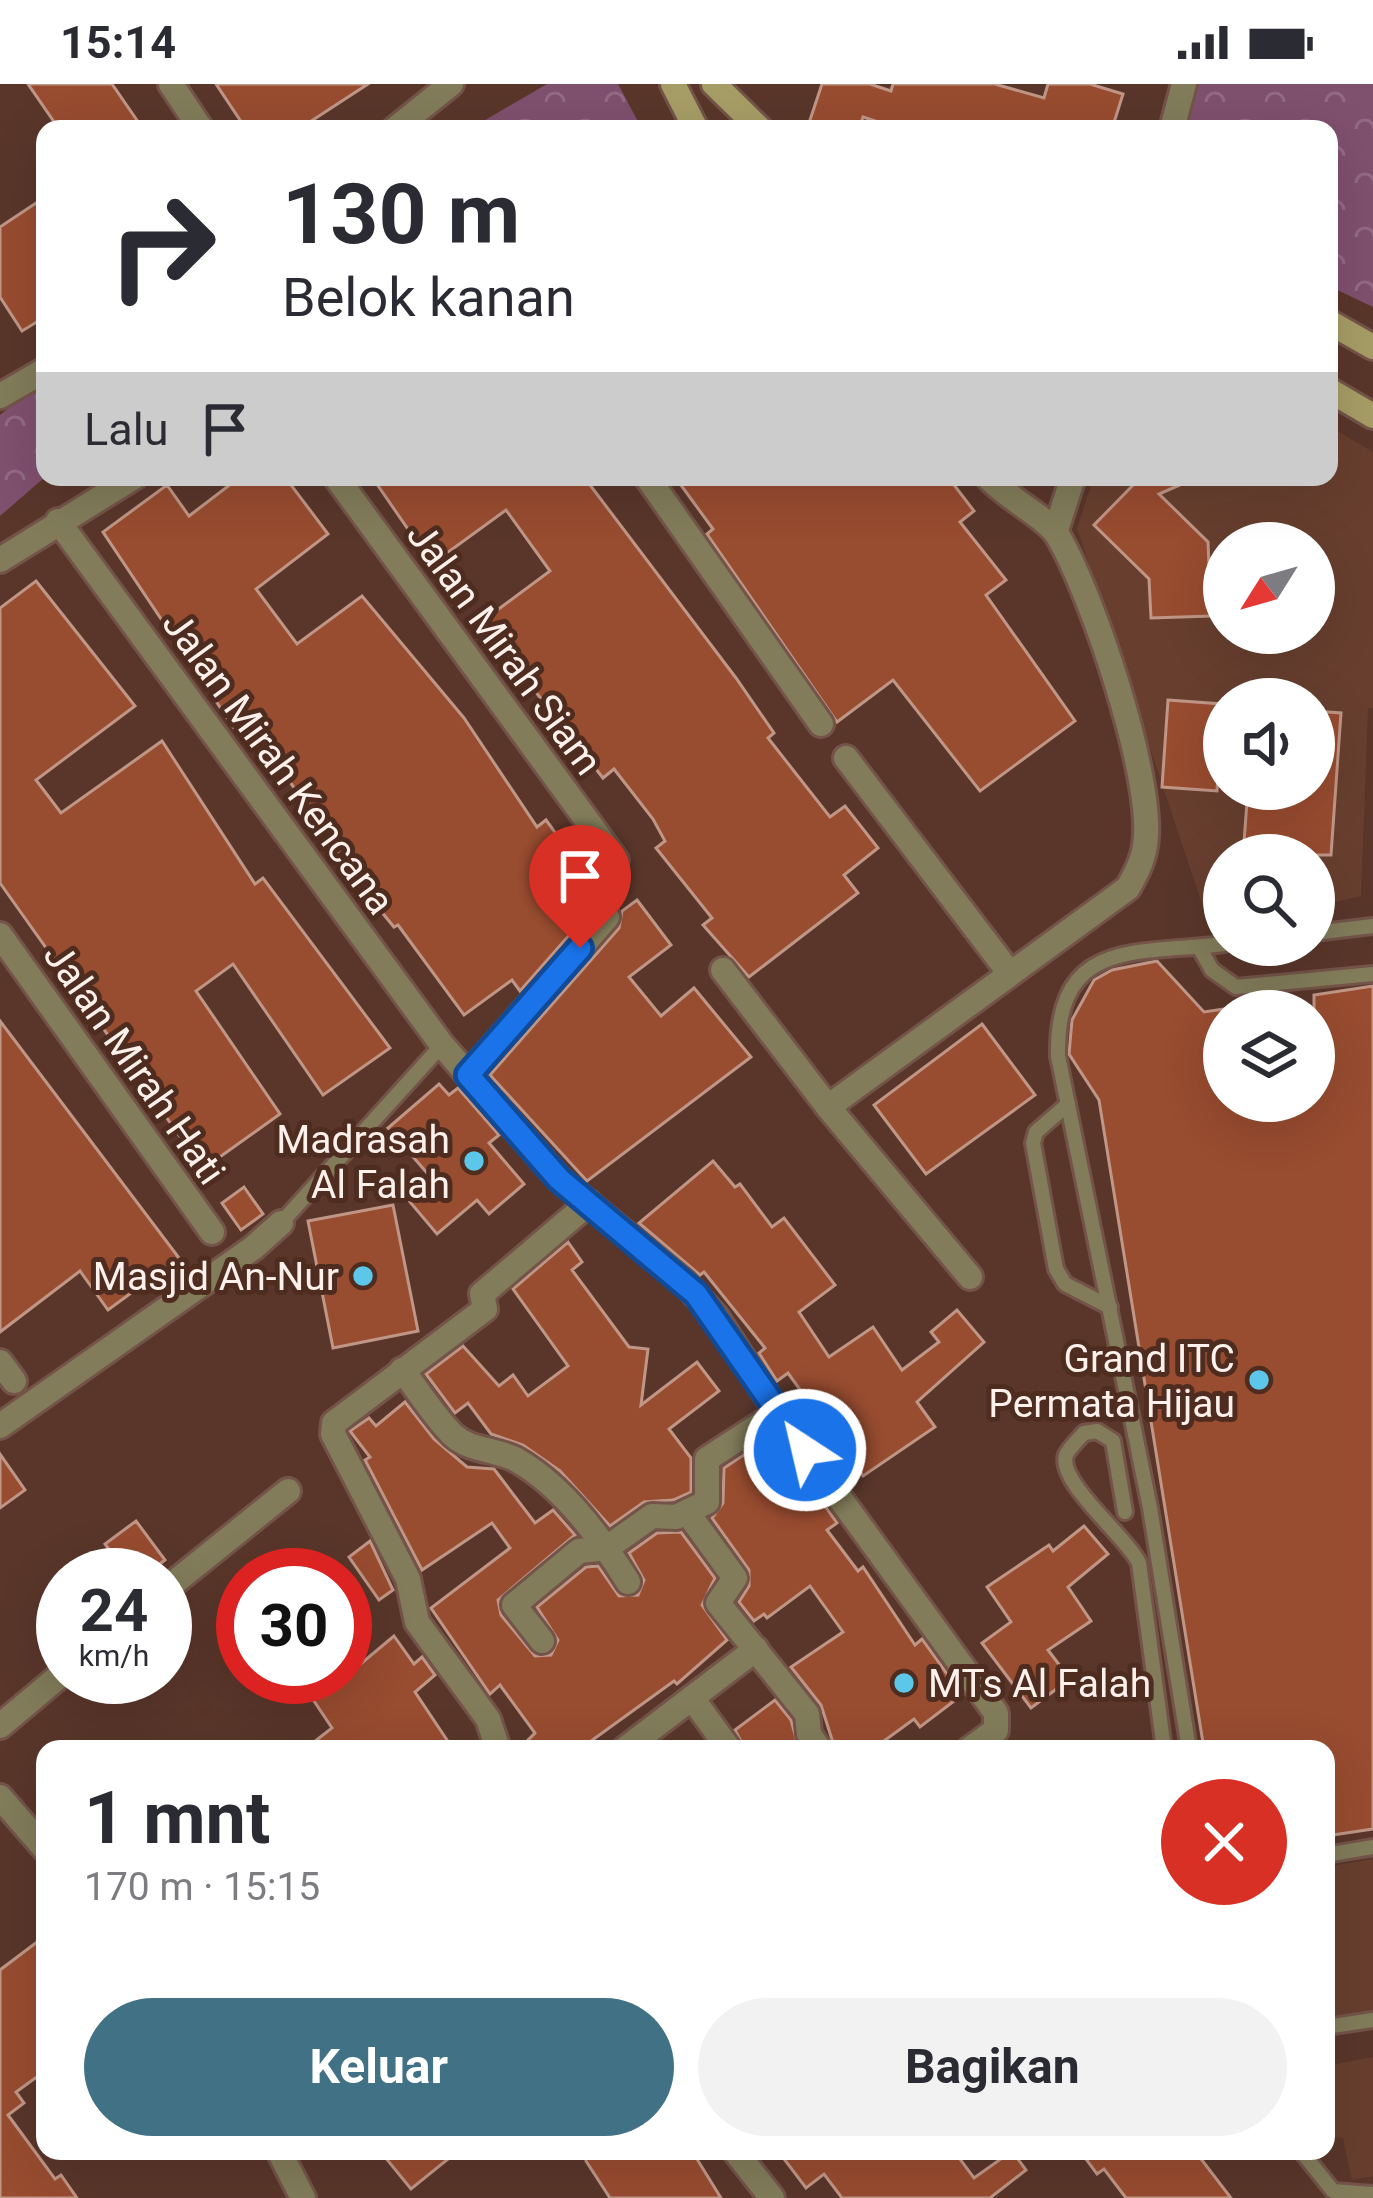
<!DOCTYPE html>
<html lang="id">
<meta charset="utf-8">
<style>
body{margin:0;font-family:Roboto,sans-serif;background:#f2f2f3;color:#2b2b33;height:100vh;display:flex;flex-direction:column;font-size:45px;white-space:nowrap}
*{box-sizing:border-box;margin:0}
p{font-size:39px;color:#7c7c81}
.icon{flex:none;width:66px;height:66px;fill:none;stroke:currentColor;stroke-width:2;stroke-linecap:round;stroke-linejoin:round}
.map{position:relative;flex:1;overflow:hidden}
.side{position:absolute;left:36px;top:1656px;width:1299px;height:420px;display:flex;flex-direction:column;background:#fff;border-radius:24px;box-shadow:0 12px 48px #0002}
.side>*{flex:none}
.guide{position:absolute;left:36px;top:36px;width:1302px;height:366px;border-radius:24px;box-shadow:0 12px 48px #0002;background:#fff;color:#2b2b33;overflow:hidden}
.needle{width:78px;rotate:233deg}
.fabs{position:absolute;left:1203px;top:438px;display:grid;gap:24px}
.fabs a{display:grid;place-items:center;width:132px;height:132px;border-radius:50%;background:#fff;box-shadow:0 12px 48px #0002;font-size:60px}
.speed{position:absolute;left:36px;top:1464px;display:flex;gap:24px;font-size:60px;font-weight:700;text-align:center}
.speed>*{display:grid;place-content:center;width:156px;height:156px;border-radius:50%;background:#fff;box-shadow:0 12px 48px #0002;line-height:1}
.speed small{font-size:30px;font-weight:400}
.speed .limit{border:18px solid #d22;background:#fff;color:#111}
.pin{position:absolute;display:grid;place-items:center;width:102px;height:102px;color:#fff;margin:-123px -51px;border-radius:50% 50% 50% 0;rotate:-45deg;box-shadow:0 0 12px #0007}
.pin .icon{rotate:45deg}
.me{position:absolute;width:132px;margin:-66px;rotate:325deg;stroke-linejoin:round;filter:drop-shadow(0 0 9px #0008)}
.turn{display:flex;align-items:center;gap:42px;height:252px;padding:0 48px;font-size:54px}
.turn .icon{width:156px;height:156px;stroke-width:2.5}
.turn b{display:block;font-size:84px;line-height:102px}
.then{display:flex;align-items:center;height:114px;padding:0 48px;background:#0003;gap:24px;font-size:45px}
.round{display:grid;place-items:center;flex:none;width:126px;height:126px;border-radius:63px;background:#f2f2f3}
.overview{display:flex;align-items:center;justify-content:space-between;height:204px;padding:0 48px}
h1{font-size:72px;font-weight:700;line-height:90px}
.action{display:flex;gap:24px;margin-top:auto;padding:24px 48px}
.action a{flex:1;height:138px;border-radius:72px;background:#417184;color:#fff;font-size:48px;font-weight:700;line-height:138px;text-align:center}
.action a+a{background:#f2f2f3;color:#2b2b33}
.status{display:flex;justify-content:space-between;align-items:center;height:84px;padding:0 60px;background:#fff;direction:ltr}
.status svg{height:33px;fill:currentColor}
.map>svg:first-child{display:block}
</style>
<div class="status"><b>15:14</b><svg viewBox="0 0 49 12"><path d="M0 12V9h3v3zM5 12V6h3v6zM10 12V3h3v9zM15 12V0h3v12zM26 1h20v11H26zM47 4h2v5h-2z"/></svg></div>
<div class="map">
<svg width="1373" height="2114" viewBox="0 0 1373 2114">
<defs>
<pattern id="park-crowns" width="20" height="18" patternUnits="userSpaceOnUse" patternTransform="scale(3)"><rect width="20" height="18" fill="#80506f"/><path d="M2 6a3 3 0 1 1 6 0M12 15a3 3 0 1 1 6 0" fill="none" stroke="#936a84"/></pattern>
</defs>
<rect width="100%" height="100%" fill="#5a362a"/>
<!-- built -->
<g fill="#683f2f" fill-rule="evenodd">
<path d="M1329,342L1373,368V624H1368L1361,812L1314,823V771H1224V844L1211,847L1077,444L1094,393H1329ZM1224,459H1314V549H1224ZM1224,615H1314V705H1224Z"/>
<polygon points="1373,1775 1373,1927 1326,1933 1326,1783"/>
<polygon points="1373,1973 1373,2092 1352,2096 1343,2054 1326,2053 1326,1982"/>
</g>
<!-- park -->
<g fill="url(#park-crowns)">
<polygon points="547,0 618,0 642,45 470,45"/>
<polygon points="1198,0 1373,0 1373,223 1329,202 1329,45 1185,45"/>
<polygon points="45,294 45,393 0,432 0,331"/>
</g>
<!-- building -->
<g fill="#984c30" stroke="#c09687" stroke-width="3">
<polygon points="28,0 112,0 143,45 59,45"/>
<polygon points="216,0 368,0 299,45 246,45"/>
<polygon points="822,0 870,0 891,7 893,0 995,0 1044,14 1048,0 1090,0 1123,10 1112,45 899,45 863,33 859,45 807,45"/>
<polygon points="45,113 45,233 22,247 0,213 0,143"/>
<polygon points="240,393 285,393 328,450 256,505 297,560 362,512 464,634 537,743 546,736 605,817 595,822 520,907 512,896 464,931 398,841 394,843 357,798 282,686 243,637 234,644 103,448 167,401 189,432"/>
<polygon points="372,393 584,393 736,594 774,649 768,654 830,733 845,722 878,764 844,791 858,809 749,893 703,841 712,834 656,764 665,757 653,735 614,685 603,694 481,538 550,487 506,426 432,480"/>
<polygon points="675,393 948,393 974,427 960,438 1006,496 986,511 1075,637 980,707 893,596 837,638 707,450 713,445"/>
<polygon points="1141,393 1198,393 1159,410 1208,458 1211,532 1151,534 1149,495 1094,441"/>
<polygon points="36,497 135,622 36,696 61,729 162,657 255,800 263,794 390,964 323,1011 233,880 196,907 280,1030 203,1085 0,799 0,524"/>
<polygon points="1168,616 1222,620 1217,707 1162,703"/>
<polygon points="1314,627 1341,629 1331,771 1243,771 1248,705 1314,705"/>
<polygon points="637,816 671,861 629,893 661,932 694,904 751,973 587,1097 490,991 619,844 622,827"/>
<polygon points="1157,877 1204,928 1224,925 1224,1017 1314,1017 1314,911 1373,902 1373,1745 1326,1752 1326,1665 1204,1665 1099,1016 1069,970 1072,936 1094,896 1112,886"/>
<polygon points="0,937 179,1174 108,1226 80,1187 0,1248"/>
<polygon points="982,940 1035,1011 926,1090 874,1021"/>
<polygon points="439,1000 449,1011 458,1004 499,1051 489,1059 524,1100 489,1130 477,1116 437,1150 410,1118 434,1097 388,1044"/>
<polygon points="713,1077 735,1103 740,1100 772,1143 784,1134 835,1201 799,1228 829,1273 873,1243 902,1286 939,1258 931,1248 957,1226 984,1258 917,1318 935,1343 863,1392 788,1289 777,1297 759,1269 765,1264 704,1188 700,1191 639,1139"/>
<polygon points="244,1103 263,1130 241,1146 222,1119"/>
<polygon points="393,1121 418,1247 333,1264 308,1137"/>
<polygon points="568,1158 582,1178 572,1186 629,1263 648,1265 641,1321 697,1278 719,1307 669,1345 691,1374 691,1408 673,1416 644,1418 610,1442 560,1387 523,1361 491,1350 468,1319 455,1329 426,1290 463,1262 499,1302 513,1291 528,1312 568,1282 513,1205"/>
<polygon points="405,1318 434,1355 467,1383 494,1385 535,1439 553,1426 575,1451 498,1516 501,1531 535,1572 551,1571 558,1556 537,1523 586,1483 598,1482 619,1512 638,1511 644,1496 629,1469 657,1449 681,1448 715,1494 702,1521 727,1556 677,1600 674,1597 580,1665 519,1665 535,1649 500,1601 490,1610 431,1524 510,1464 492,1439 422,1486 365,1376 370,1373 350,1347 369,1334 376,1342"/>
<polygon points="774,1351 837,1439 827,1446 858,1487 863,1483 915,1561 922,1555 962,1611 920,1643 914,1635 873,1665 835,1665 821,1621 791,1583 843,1548 810,1502 767,1534 764,1530 754,1537 739,1518 749,1502 749,1486 712,1434 723,1419 724,1384"/>
<polygon points="0,1370 25,1406 0,1424"/>
<polygon points="136,1437 165,1476 145,1491 129,1491 105,1460"/>
<polygon points="1084,1442 1108,1470 1068,1503 1091,1537 1048,1566 1070,1595 1031,1624 982,1559 1011,1538 987,1503 1049,1461 1053,1467"/>
<polygon points="370,1457 393,1506 379,1516 349,1473"/>
<polygon points="394,1552 414,1580 422,1573 435,1591 415,1608 453,1665 305,1665 332,1644 304,1602 316,1593 345,1593"/>
<polygon points="775,1616 791,1636 799,1665 745,1665 735,1646"/>
<polygon points="45,1852 45,1987 16,2008 24,2019 8,2031 55,2095 61,2091 77,2114 0,2114 0,1886"/>
<polygon points="380,2067 458,2067 411,2105"/>
<polygon points="586,2067 692,2067 721,2114 610,2114 586,2077"/>
<polygon points="778,2067 954,2067 974,2094 1012,2067 1026,2086 990,2114 842,2114 824,2090 806,2104"/>
<polygon points="1080,2067 1195,2067 1231,2114 1126,2114 1104,2085 1097,2090"/>
</g>
<g fill="none" stroke-linecap="round" stroke-linejoin="round">
<defs>
<g id="service">
<polyline points="1314,849 1373,842"/>
<polyline points="1199,863 1212,886 1236,903 1373,890"/>
<polyline points="1068,1020 1036,1048 1033,1059 1056,1185 1065,1200 1110,1223"/>
<polyline points="281,1139 442,961"/>
<path d="M1125,1428L1113,1357L1097,1347L1084,1349C1079,1355 1069,1364 1066,1371C1057,1398 1127,1453 1139,1479L1164,1665"/>
<path d="M1189,1665L1150,1424L1058,972C1056,853 1137,871 1224,860"/>
<polyline points="1326,1771 1373,1763"/>
<polyline points="1326,1943 1373,1936"/>
<polyline points="1301,2067 1333,2107 1373,2110"/>
</g>
<g id="minor">
<polyline points="171,0 201,45"/>
<polyline points="395,45 451,0"/>
<polyline points="1172,45 1184,0"/>
<polyline points="0,312 45,286"/>
<polyline points="336,393 616,776"/>
<polyline points="647,393 821,640"/>
<polyline points="58,437 442,961 559,1095 683,1197 716,1233 778,1329 996,1629 996,1646 970,1665"/>
<polyline points="1056,446 1073,393"/>
<polyline points="0,476 134,393"/>
<polyline points="846,674 1008,887"/>
<polyline points="0,851 212,1148"/>
<path d="M723,886L828,1023L1128,804C1138,786 1145,773 1146,752C1150,684 1093,512 1058,452C1047,433 1006,414 988,393"/>
<polyline points="468,991 607,833"/>
<polyline points="828,1023 970,1193"/>
<polyline points="0,1278 14,1297"/>
<path d="M402,1286C419,1307 434,1333 454,1352C471,1367 495,1365 515,1375C562,1401 601,1454 628,1498"/>
<polyline points="0,1342 253,1164 281,1139"/>
<polyline points="687,1428 735,1494 718,1519 807,1630 809,1650 819,1665"/>
<polyline points="165,1506 288,1407"/>
<polyline points="542,1557 514,1521 579,1467 607,1464 652,1432 676,1433 707,1418 707,1375 778,1329"/>
<polyline points="692,1614 729,1665"/>
<polyline points="0,1642 63,1589"/>
<polyline points="498,1665 488,1635 417,1538 408,1495 333,1350 334,1339 485,1225 482,1210 589,1119"/>
<polyline points="625,1665 756,1565"/>
<polyline points="0,1713 45,1765"/>
<polyline points="279,2067 303,2114"/>
<polyline points="735,2067 772,2114"/>
</g>
<g id="secondary">
<polyline points="673,0 696,45"/>
<polyline points="714,0 760,45"/>
<polyline points="1329,238 1373,263"/>
<polyline points="1329,306 1373,332"/>
</g>
</defs>
<!-- service casing -->
<use href="#service" stroke="#745449" stroke-width="20"/>
<!-- minor casing -->
<use href="#minor" stroke="#745449" stroke-width="30"/>
<!-- secondary casing -->
<use href="#secondary" stroke="#745449" stroke-width="30"/>
<!-- service -->
<use href="#service" stroke="#827c5a" stroke-width="14"/>
<!-- minor -->
<use href="#minor" stroke="#827c5a" stroke-width="24"/>
<!-- secondary -->
<use href="#secondary" stroke="#a69d66" stroke-width="24"/>
</g>
<g fill="none" stroke-linecap="round" stroke-linejoin="round">
<defs>
<polyline id="route" points="580,864 468,991 559,1095 696,1210 805,1366"/>
</defs>
<!-- route casing -->
<use href="#route" stroke="#114b97" stroke-width="30"/>
<!-- route -->
<use href="#route" stroke="#1a73e8" stroke-width="21"/>
</g>
<!-- markers -->
<g fill="#5cc7e8" stroke="#4e2c1f" stroke-width="4.5">
<circle cx="474" cy="1077" r="12"/>
<circle cx="363" cy="1192" r="12"/>
<circle cx="1259" cy="1296" r="12"/>
<circle cx="904" cy="1599" r="12"/>
</g>
<g text-anchor="middle" stroke-width="10" stroke-linejoin="round" paint-order="stroke">
<!-- street labels -->
<g font-size="39" fill="#fef0eb" stroke="#4e2c1f">
<text transform="translate(505 564) rotate(54)" y="14">Jalan Mirah Siam</text>
<text transform="translate(279 678) rotate(54)" y="14">Jalan Mirah Kencana</text>
<text transform="translate(135 979) rotate(55)" y="14">Jalan Mirah Hati</text>
</g>
<!-- poi labels -->
<g font-size="39" fill="#fef0eb" stroke="#4e2c1f" text-anchor="end">
<text x="450" y="1069">Madrasah<tspan x="450" dy="45">Al Falah</tspan></text>
<text x="339" y="1206">Masjid An-Nur</text>
<text x="1235" y="1288">Grand ITC<tspan x="1235" dy="45">Permata Hijau</tspan></text>
<text x="928" y="1613" text-anchor="start">MTs Al Falah</text>
</g>
</g>
</svg>
<div class="fabs">
<a><svg class="needle" viewBox="-14 -14 28 28"><path d="M0-13l5 13h-10z" fill="#e53935"/><path d="M0 13l5-13h-10z" fill="#7c7c81"/></svg></a>
<a><svg class="icon" aria-label="sound" viewBox="0 0 24 24"><path d="M4 9h4l5-4v14l-5-4H4zM17 9q2 3 0 6"/></svg></a>
<a><svg class="icon" aria-label="search" viewBox="0 0 24 24"><circle cx="10" cy="10" r="6"/><path d="M15 15l6 6"/></svg></a>
<a><svg class="icon" aria-label="layers" viewBox="0 0 24 24"><path d="M12 4l9 5-9 5-9-5zM3 14l9 5 9-5"/></svg></a>
</div>
<div class="speed"><div>24<small>km/h</small></div><div class="limit">30</div></div>
<div class="pin" style="left:580px;top:864px;background:#d93025"><svg class="icon" aria-label="arrive" viewBox="0 0 24 24"><path d="M6 21V4h12l-3 4 3 4H6"/></svg></div>
<svg class="me" style="left:805px;top:1366px" viewBox="-20 -20 40 40"><circle r="17" fill="#1a73e8" stroke="#fff" stroke-width="3"/><path d="M0-11L8 9 0 5-8 9z" fill="#fff"/></svg>
<div class="guide">
<div class="turn"><svg class="icon" aria-label="right" viewBox="0 0 24 24"><path d="M7 20v-9h11M14 6l5 5-5 5"/></svg><div><b>130 m</b>Belok kanan</div></div>
<div class="then">Lalu<svg class="icon" aria-label="arrive" viewBox="0 0 24 24"><path d="M6 21V4h12l-3 4 3 4H6"/></svg></div>
</div>
<section class="side">
<div class="overview"><div><h1>1 mnt</h1><p>170 m · 15:15</p></div><a class="round" style="background:#d93025;color:#fff"><svg class="icon" aria-label="close" viewBox="0 0 24 24"><path d="M6 6l12 12M18 6L6 18"/></svg></a></div>
<div class="action"><a>Keluar</a><a>Bagikan</a></div>
</section>
</div>
